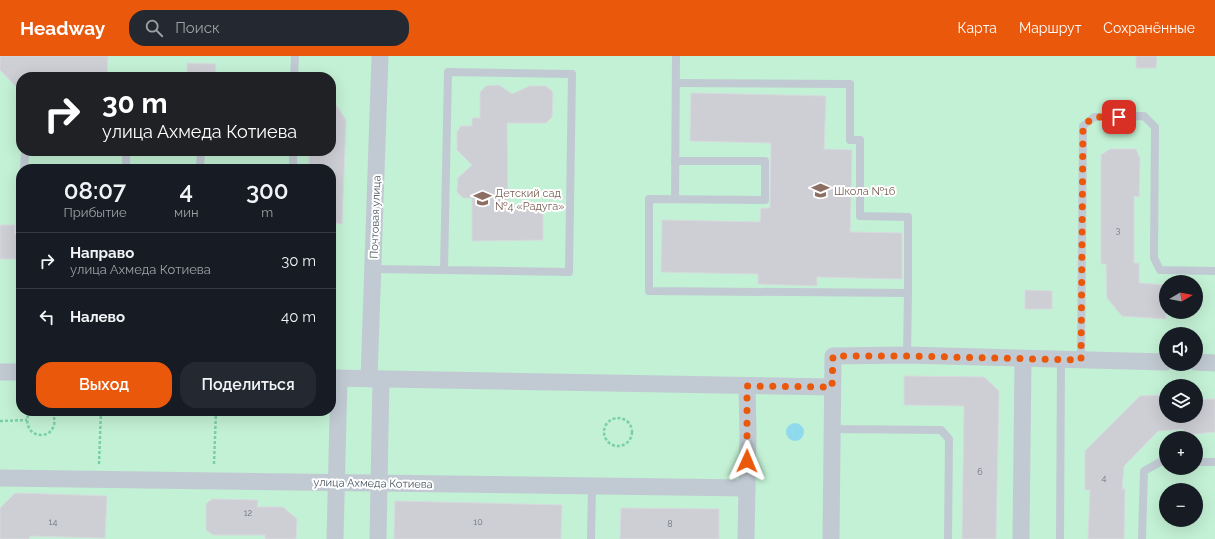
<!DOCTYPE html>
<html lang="ru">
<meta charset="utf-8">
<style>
body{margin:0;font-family:Raleway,sans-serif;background:#242831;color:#f1f3f6;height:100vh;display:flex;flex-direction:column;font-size:15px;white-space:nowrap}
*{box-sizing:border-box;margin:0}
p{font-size:13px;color:#9ea1a6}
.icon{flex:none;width:22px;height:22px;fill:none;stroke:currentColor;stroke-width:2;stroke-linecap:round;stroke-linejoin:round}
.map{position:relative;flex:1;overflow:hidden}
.drawer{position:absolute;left:16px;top:108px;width:320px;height:252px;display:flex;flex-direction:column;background:#171b24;border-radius:16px;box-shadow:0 4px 16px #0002}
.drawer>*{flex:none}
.guide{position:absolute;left:16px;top:16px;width:320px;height:84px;border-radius:16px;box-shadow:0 4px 16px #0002;background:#202124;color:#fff;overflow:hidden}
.needle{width:26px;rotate:80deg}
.controls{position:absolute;left:1159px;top:219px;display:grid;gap:8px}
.controls a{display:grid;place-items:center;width:44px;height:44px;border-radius:50%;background:#171b24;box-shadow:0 4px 16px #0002;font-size:20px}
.pin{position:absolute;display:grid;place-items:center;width:34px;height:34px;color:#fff;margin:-17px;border-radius:8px;box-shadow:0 2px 6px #0006}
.me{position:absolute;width:44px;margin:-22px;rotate:1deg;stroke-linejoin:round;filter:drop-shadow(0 0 3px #0008)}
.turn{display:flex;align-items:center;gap:14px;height:84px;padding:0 20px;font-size:18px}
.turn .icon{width:52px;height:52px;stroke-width:2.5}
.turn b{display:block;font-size:28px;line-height:34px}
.eta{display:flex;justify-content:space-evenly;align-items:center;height:68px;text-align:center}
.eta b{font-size:24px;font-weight:600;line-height:28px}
.action{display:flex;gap:8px;margin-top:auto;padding:8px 20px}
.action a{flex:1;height:46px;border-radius:16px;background:#ea580c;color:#fff;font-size:16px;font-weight:600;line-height:46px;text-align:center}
.action a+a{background:#242831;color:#f1f3f6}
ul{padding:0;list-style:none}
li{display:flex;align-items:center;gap:12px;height:56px;padding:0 20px;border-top:1px solid #363941}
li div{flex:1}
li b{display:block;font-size:15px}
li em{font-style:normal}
header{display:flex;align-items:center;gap:24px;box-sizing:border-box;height:56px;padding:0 20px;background:#ea580c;color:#fff}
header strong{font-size:19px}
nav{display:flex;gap:22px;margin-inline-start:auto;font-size:14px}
.search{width:280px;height:36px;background:#242831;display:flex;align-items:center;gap:10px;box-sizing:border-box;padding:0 14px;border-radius:16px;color:#9ea1a6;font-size:15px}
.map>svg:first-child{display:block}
</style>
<header>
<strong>Headway</strong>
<div class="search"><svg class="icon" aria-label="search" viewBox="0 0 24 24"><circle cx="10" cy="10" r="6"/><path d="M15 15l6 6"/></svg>Поиск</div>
<nav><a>Карта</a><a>Маршрут</a><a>Сохранённые</a></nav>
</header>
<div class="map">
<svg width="1215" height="483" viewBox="0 0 1215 483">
<rect width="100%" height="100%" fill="#f5f3f3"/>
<!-- green -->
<path fill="#c3f1d5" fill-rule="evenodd" d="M0,0H1215V483H0ZM21,21H331V95H21ZM21,113H331V355H21ZM1166,226H1196V256H1166ZM1166,278H1196V308H1166ZM1166,330H1196V360H1166ZM1166,382H1196V412H1166ZM1166,434H1196V464H1166Z"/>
<!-- water -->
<circle fill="#90daee" cx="795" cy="376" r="9"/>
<!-- building -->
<g fill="#cdcfd5" stroke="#d7d9de">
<polygon points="0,0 108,0 107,21 21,21 21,36 0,14"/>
<polygon points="1136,0 1157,0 1156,12 1136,12"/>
<polygon points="187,7 216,8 215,21 187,21"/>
<polygon points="499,29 512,38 530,30 546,30 553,36 552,61 546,67 507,67 508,150 543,150 543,184 472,185 472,142 463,142 457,136 458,122 472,109 457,94 457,76 461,70 472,70 472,62 480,62 480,36 486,30"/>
<polygon points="691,37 826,40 824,93 852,94 850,176 902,177 902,223 817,221 817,230 758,228 758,218 661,216 662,164 760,166 761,152 770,152 771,87 690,85"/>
<polygon points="331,41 346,64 342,168 331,167 331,113 309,113 309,95 331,95"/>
<polygon points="1110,93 1136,93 1140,103 1139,141 1134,140 1134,207 1139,207 1139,227 1166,229 1166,263 1122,260 1107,242 1106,208 1101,208 1101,99"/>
<polygon points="0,169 15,169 15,178 21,178 21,203 0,203"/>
<polygon points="1025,234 1052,235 1052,253 1025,253"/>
<polygon points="904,320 984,321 999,335 996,483 962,483 964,350 904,349"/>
<polygon points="1166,339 1166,360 1196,360 1196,344 1215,343 1215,376 1184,379 1183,373 1158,375 1124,410 1122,433 1125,433 1124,483 1088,483 1090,434 1085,434 1085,395 1140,340"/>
<polygon points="15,437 107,440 105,482 31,480 28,483 0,483 0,452"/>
<polygon points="212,443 258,444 257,451 283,451 297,463 296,483 265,483 265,479 213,479 206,474 206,448"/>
<polygon points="395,445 562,449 561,483 394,483"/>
<polygon points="621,452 719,453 719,483 620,483"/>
</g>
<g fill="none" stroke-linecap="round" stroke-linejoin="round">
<!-- path -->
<g stroke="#7ad0a6" stroke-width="2.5" stroke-dasharray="3 2" stroke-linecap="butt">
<path d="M30,355C24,364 28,379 41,379C54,379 58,364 51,355"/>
<circle cx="618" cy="376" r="14"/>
<polyline points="0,365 27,364"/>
<polyline points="99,408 101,355"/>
<polyline points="214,408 216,355"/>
</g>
<!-- service -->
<g stroke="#c1cad2" stroke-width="8">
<polyline points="294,21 295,0"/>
<polyline points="675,105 765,105 765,144 649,143 649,235 908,237 908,161 860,160 860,84 850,84 850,28 676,27"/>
<polyline points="24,113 25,98"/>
<polyline points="126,113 126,95"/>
<polyline points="200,113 201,95"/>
<polyline points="293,113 293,95"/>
<polyline points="675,143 676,0"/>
<polyline points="373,213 569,216 572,18 448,16 444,214"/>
<polyline points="907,299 908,237"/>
<polyline points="1081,304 1083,70 1094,61 1144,60 1155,71 1154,202 1160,214 1215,215"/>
<polyline points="832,373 941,374 949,383 948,483"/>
<polyline points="1196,406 1215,406"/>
<polyline points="591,483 592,430"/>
<polyline points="1060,483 1061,304"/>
<polyline points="1142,483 1144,415 1162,405 1166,405"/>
</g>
<!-- minor -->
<g stroke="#c1cad2" stroke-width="17">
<polyline points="1196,306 1215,307"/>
<polyline points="0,316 21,316"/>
<polyline points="331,322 832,331"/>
<polyline points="369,323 380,0"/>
<polyline points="0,422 747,432"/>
<polyline points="335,483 339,322"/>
<polyline points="378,483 381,323"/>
<polyline points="746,483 748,377 747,330"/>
<polyline points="831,483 833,300 907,299 1166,306"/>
<polyline points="1021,483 1023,303"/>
</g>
</g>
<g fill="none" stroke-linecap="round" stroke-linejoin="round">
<!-- route -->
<polyline stroke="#ea580c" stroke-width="7" stroke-dasharray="0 12.6" points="747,405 747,330 832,331 833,300 907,300 1081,304 1083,70 1094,61 1119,61"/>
</g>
<!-- icons -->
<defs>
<symbol id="school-bare" viewBox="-9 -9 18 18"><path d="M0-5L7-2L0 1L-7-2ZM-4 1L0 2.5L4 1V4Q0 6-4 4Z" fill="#8d6e63" stroke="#fff" stroke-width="2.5" paint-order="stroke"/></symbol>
</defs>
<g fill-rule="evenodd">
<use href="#school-bare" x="808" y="122" width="25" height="25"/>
<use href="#school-bare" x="470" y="130" width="25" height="25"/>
</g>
<g text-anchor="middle" stroke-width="4" stroke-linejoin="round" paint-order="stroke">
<!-- number labels -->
<g font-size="9" fill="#6b747e">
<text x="1118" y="177">3</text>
<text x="980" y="419">6</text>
<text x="1104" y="425">4</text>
<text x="248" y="460">12</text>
<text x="53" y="469">14</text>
<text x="478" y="469">10</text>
<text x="670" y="471">8</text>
</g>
<!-- education labels -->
<g font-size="11" fill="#785e54" stroke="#fff" text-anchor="start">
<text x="834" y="139">Школа №16</text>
<text x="495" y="141">Детский сад<tspan x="495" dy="13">№4 «Радуга»</tspan></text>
</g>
<!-- street labels -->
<g font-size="11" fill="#4a5661" stroke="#fff">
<text transform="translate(375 161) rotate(-88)" y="4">Почтовая улица</text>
<text transform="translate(373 427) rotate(1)" y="4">улица Ахмеда Котиева</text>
</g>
</g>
</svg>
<div class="controls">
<a><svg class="needle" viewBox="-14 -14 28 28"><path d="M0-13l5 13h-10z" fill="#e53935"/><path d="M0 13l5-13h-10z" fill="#9ea1a6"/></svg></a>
<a><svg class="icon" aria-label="sound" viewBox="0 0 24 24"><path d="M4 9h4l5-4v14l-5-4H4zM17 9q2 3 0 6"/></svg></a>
<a><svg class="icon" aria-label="layers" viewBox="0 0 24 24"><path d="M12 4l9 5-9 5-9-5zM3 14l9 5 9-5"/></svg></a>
<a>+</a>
<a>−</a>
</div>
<div class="pin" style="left:1119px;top:61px;background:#d93025"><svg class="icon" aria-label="arrive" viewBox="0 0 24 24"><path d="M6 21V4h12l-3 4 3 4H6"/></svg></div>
<svg class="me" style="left:747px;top:405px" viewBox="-20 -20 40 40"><path d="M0-17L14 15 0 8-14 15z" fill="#ea580c" stroke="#fff" stroke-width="4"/></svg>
<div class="guide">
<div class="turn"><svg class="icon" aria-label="right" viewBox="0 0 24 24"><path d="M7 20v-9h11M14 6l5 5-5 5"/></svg><div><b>30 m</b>улица Ахмеда Котиева</div></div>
</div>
<section class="drawer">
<div class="eta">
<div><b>08:07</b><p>Прибытие</p></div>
<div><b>4</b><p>мин</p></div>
<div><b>300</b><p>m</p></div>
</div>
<ul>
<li><svg class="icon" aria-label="right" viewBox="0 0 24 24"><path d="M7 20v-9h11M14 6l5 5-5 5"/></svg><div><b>Направо</b><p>улица Ахмеда Котиева</p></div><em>30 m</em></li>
<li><svg class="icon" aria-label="left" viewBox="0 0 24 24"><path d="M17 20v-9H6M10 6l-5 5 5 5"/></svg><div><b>Налево</b></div><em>40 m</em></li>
</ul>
<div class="action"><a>Выход</a><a>Поделиться</a></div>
</section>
</div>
